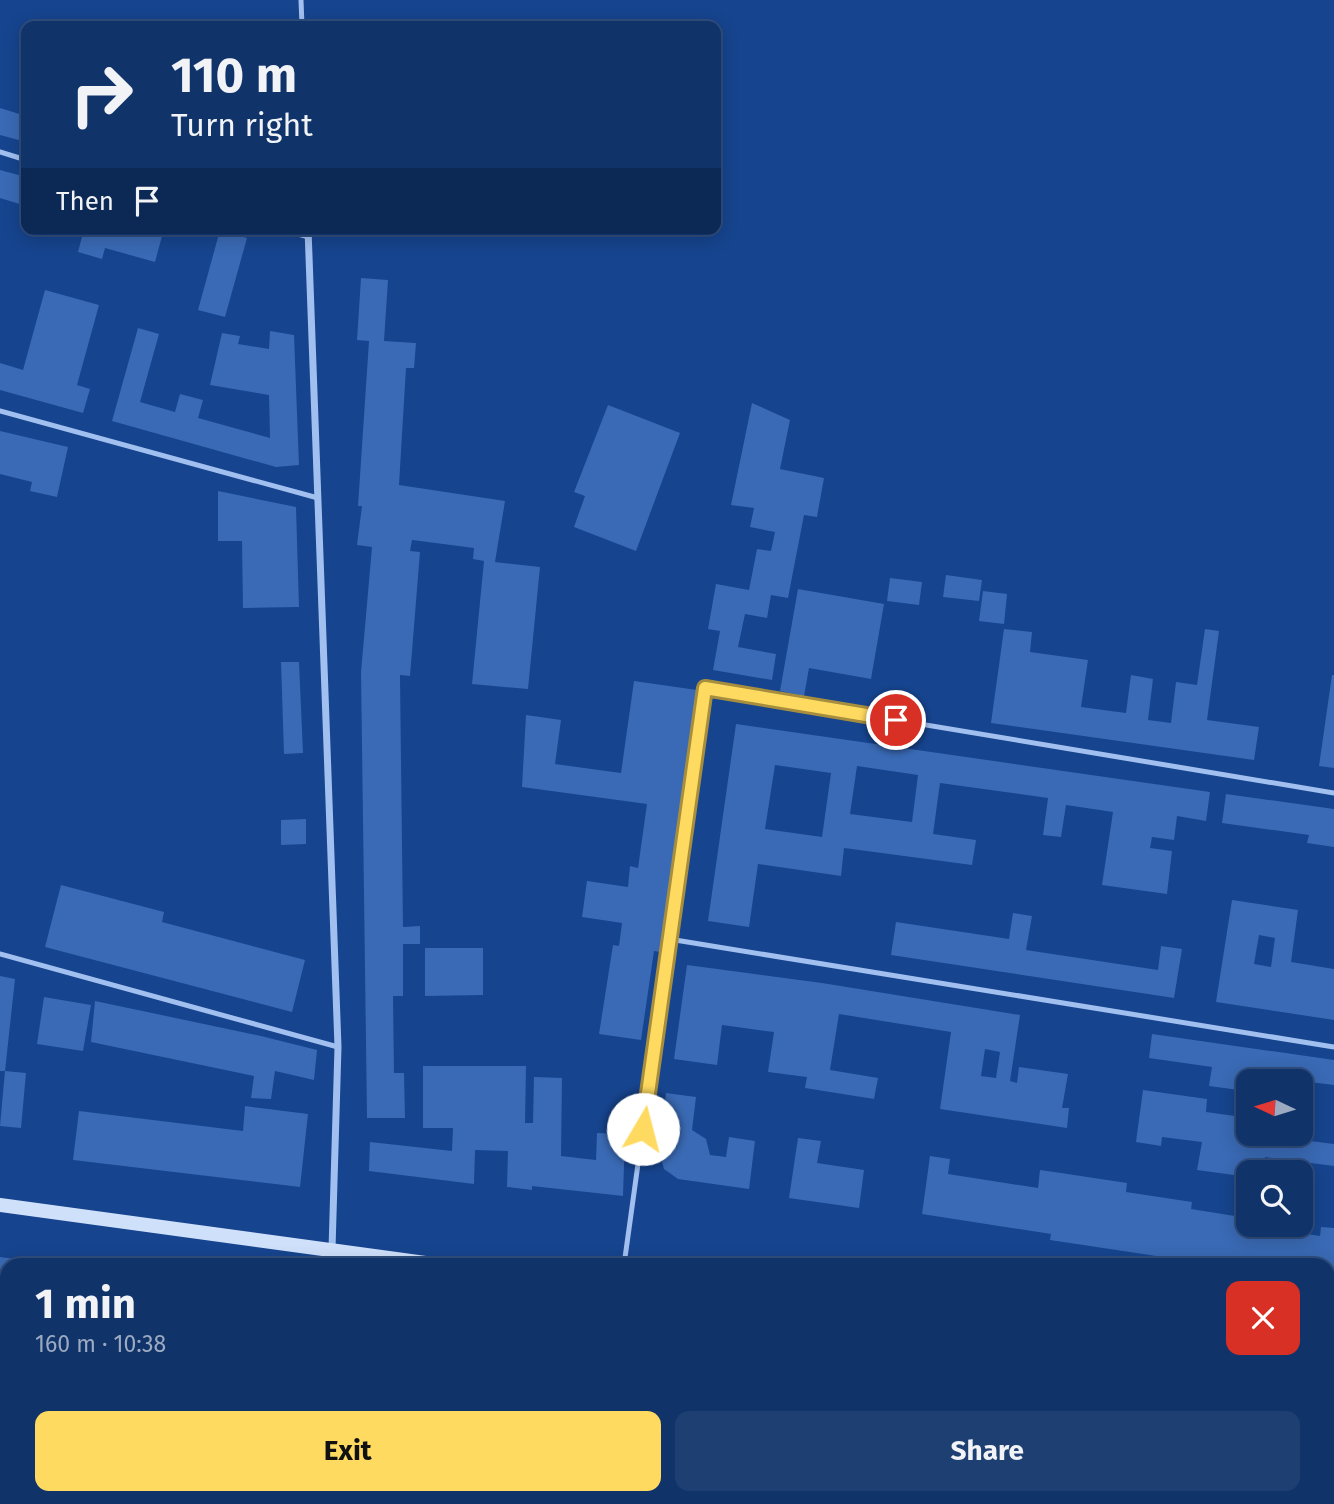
<!DOCTYPE html>
<meta charset="utf-8">
<style>
body{margin:0;font-family:"Fira Sans",sans-serif;background:#1e3f72;color:#f1f3f6;height:100vh;display:flex;flex-direction:column;font-size:26px;white-space:nowrap}
*{box-sizing:border-box;margin:0}
p{font-size:23px;color:#9caac1}
.icon{flex:none;width:38px;height:38px;fill:none;stroke:currentColor;stroke-width:2;stroke-linecap:round;stroke-linejoin:round}
.map{position:relative;flex:1;overflow:hidden}
.panel{position:absolute;left:0px;top:1258px;width:1335px;height:247px;display:flex;flex-direction:column;background:#10336a;border-radius:21px 21px 0 0;box-shadow:0 4px 18px #0003,0 0 0 2px #304e7e}
.panel>*{flex:none}
.top-card{position:absolute;left:21px;top:21px;width:700px;height:214px;border-radius:14px;box-shadow:0 4px 18px #0003,0 0 0 2px #304e7e;background:#10336a;color:#f1f3f6;overflow:hidden}
.needle{width:46px;rotate:274deg}
.buttons{position:absolute;left:1236px;top:1069px;display:grid;gap:14px}
.buttons a{display:grid;place-items:center;width:77px;height:77px;border-radius:14px;background:#10336a;box-shadow:0 4px 18px #0003,0 0 0 2px #304e7e;font-size:35px}
.pin{position:absolute;display:grid;place-items:center;width:60px;height:60px;color:#fff;margin:-30px;border:4px solid #fff;border-radius:50%;box-shadow:0 2px 7px #0007}
.me{position:absolute;width:77px;margin:-38px;rotate:8deg;stroke-linejoin:round;filter:drop-shadow(0 0 5px #0008)}
.turn{display:flex;align-items:center;gap:24px;height:147px;padding:0 35px;font-size:32px}
.turn .icon{width:91px;height:91px;stroke-width:2.5}
.turn b{display:block;font-size:49px;line-height:60px}
.then{display:flex;align-items:center;height:66px;padding:0 35px;background:#0003;gap:14px;font-size:26px}
.round{display:grid;place-items:center;flex:none;width:74px;height:74px;border-radius:14px;background:#1e3f72}
.summary{display:flex;align-items:center;justify-content:space-between;height:119px;padding:0 35px}
h1{font-size:42px;font-weight:700;line-height:52px}
.button{display:flex;gap:14px;margin-top:auto;padding:14px 35px}
.button a{flex:1;height:80px;border-radius:14px;background:#ffda60;color:#111;font-size:28px;font-weight:700;line-height:80px;text-align:center}
.button a+a{background:#1e3f72;color:#f1f3f6}
.map>svg:first-child{display:block}
</style>
<div class="map">
<svg width="1334" height="1504" viewBox="0 0 1334 1504">
<rect width="100%" height="100%" fill="#16448e"/>
<!-- building -->
<g fill="#3a6ab5" fill-rule="evenodd">
<polygon points="0,108 26,116 26,142 0,135"/>
<polygon points="0,170 26,177 26,206 0,198"/>
<polygon points="84,229 164,229 155,262 105,248 102,259 78,252"/>
<polygon points="220,230 247,238 225,317 198,310"/>
<polygon points="361,278 388,280 384,341 416,343 414,368 406,368 399,485 505,501 495,562 540,567 528,689 472,684 484,561 473,559 474,548 412,540 410,551 420,552 410,676 400,675 403,927 420,926 420,944 403,944 403,996 393,996 394,1073 404,1073 405,1118 367,1118 361,672 372,547 357,545 362,506 358,506 369,341 357,340"/>
<polygon points="45,290 99,305 77,385 90,389 83,413 0,390 0,363 23,370"/>
<polygon points="138,328 159,334 140,402 175,412 180,394 203,400 198,418 270,438 269,395 210,385 222,333 240,336 238,344 269,349 270,331 294,335 299,465 276,467 112,421"/>
<polygon points="752,403 790,420 780,469 824,478 817,517 804,515 788,598 771,595 767,618 745,614 738,647 776,654 772,680 713,670 720,631 708,629 716,584 749,590 757,549 771,551 775,532 750,527 754,508 731,505"/>
<polygon points="608,405 680,433 636,551 574,527 585,496 574,492"/>
<polygon points="0,431 68,447 57,497 30,491 32,482 0,474"/>
<polygon points="218,491 296,507 299,607 243,608 242,541 218,541"/>
<polygon points="946,575 982,580 979,601 943,597"/>
<polygon points="890,578 922,582 919,605 887,601"/>
<polygon points="798,589 884,604 871,679 809,668 804,696 780,691"/>
<polygon points="983,591 1007,594 1004,624 979,621"/>
<polygon points="1004,629 1032,632 1030,652 1088,660 1081,707 1126,713 1131,675 1153,679 1148,720 1171,723 1176,682 1197,685 1205,629 1219,631 1207,720 1259,727 1254,760 991,723"/>
<polygon points="281,662 299,662 303,753 284,754"/>
<polygon points="1332,675 1334,675 1334,768 1319,766"/>
<polygon points="634,681 697,690 660,952 654,951 641,1040 599,1034 613,945 619,946 622,923 582,917 587,881 628,887 630,866 638,868 647,804 522,787 526,715 561,720 555,764 621,773"/>
<path d="M736,724L1210,792L1206,821L1177,816L1174,840L1152,837L1150,848L1172,851L1167,894L1102,885L1113,812L1066,805L1061,837L1043,835L1048,798L940,783L933,834L976,840L972,865L844,848L841,876L758,864L749,927L708,921ZM775,765L831,773L822,837L765,829ZM857,766L918,775L912,822L850,814Z"/>
<polygon points="1226,794 1334,809 1334,847 1307,843 1309,835 1222,823"/>
<polygon points="306,819 306,844 281,845 281,820"/>
<polygon points="61,885 164,912 162,922 305,960 292,1012 45,947"/>
<path d="M1232,900L1298,910L1291,962L1334,969V1020L1216,1002ZM1259,935L1275,938L1271,967L1254,964Z"/>
<polygon points="1013,913 1032,916 1026,950 1158,970 1161,946 1182,949 1174,998 891,955 896,922 1009,939"/>
<polygon points="425,948 483,948 483,995 425,996"/>
<path d="M687,965L822,983L1020,1015L1010,1081L1017,1083L1019,1067L1068,1074L1062,1108H1069L1067,1128L940,1109L951,1032L839,1014L830,1070L878,1078L874,1099L805,1088L807,1077L768,1072L774,1032L722,1025L717,1065L674,1059ZM985,1049L1000,1052L996,1078L981,1076Z"/>
<polygon points="0,976 15,979 5,1071 26,1073 21,1128 0,1126 5,1071 0,1071"/>
<polygon points="44,997 91,1005 83,1051 37,1044"/>
<polygon points="95,1001 261,1036 317,1050 314,1080 275,1071 271,1099 251,1098 254,1076 91,1042"/>
<polygon points="1152,1034 1334,1060 1334,1085 1294,1080 1294,1082 1248,1082 1248,1134 1286,1134 1286,1138 1334,1144 1334,1166 1265,1157 1263,1172 1248,1172 1248,1225 1320,1236 1321,1227 1334,1228 1334,1283 1328,1282 1328,1265 1216,1265 1050,1240 1051,1234 922,1214 930,1156 950,1159 948,1174 1038,1188 1040,1170 1061,1173 1127,1183 1126,1192 1192,1202 1191,1209 1235,1216 1241,1176 1197,1170 1202,1142 1162,1137 1161,1146 1136,1142 1143,1090 1207,1099 1206,1112 1235,1116 1239,1090 1209,1086 1212,1067 1149,1058"/>
<polygon points="423,1066 526,1066 525,1123 533,1123 534,1077 562,1078 561,1156 596,1160 597,1133 625,1134 623,1196 532,1186 532,1190 507,1187 508,1151 475,1150 474,1184 369,1171 370,1142 452,1151 453,1128 423,1128"/>
<polygon points="666,1093 696,1097 692,1130 706,1139 710,1155 726,1157 729,1137 755,1141 749,1189 678,1179 664,1169 659,1151"/>
<polygon points="245,1106 308,1114 300,1187 73,1160 79,1111 243,1131"/>
<polygon points="798,1138 821,1141 817,1163 864,1170 859,1208 789,1198"/>
<polygon points="0,1257 53,1264 52,1265 7,1265 7,1285 0,1284"/>
<polygon points="0,1468 7,1469 7,1498 43,1498 42,1504 0,1504"/>
<polygon points="86,1498 124,1498 158,1504 85,1504"/>
<polygon points="246,1498 281,1498 282,1504 247,1504"/>
<polygon points="494,1498 538,1498 537,1504 520,1504"/>
<polygon points="651,1498 788,1498 787,1504 650,1504"/>
<polygon points="833,1498 1118,1498 1117,1504 935,1504 909,1500 909,1504 838,1504"/>
<polygon points="1187,1498 1216,1498 1215,1504 1186,1504"/>
</g>
<g fill="none" stroke-linecap="round" stroke-linejoin="round">
<!-- service -->
<g stroke="#a1c0f0" stroke-width="5">
<polyline points="301,0 302,26"/>
<polyline points="0,152 26,160"/>
<polyline points="279,229 309,237"/>
<polyline points="0,411 318,498"/>
<polyline points="669,939 1334,1047"/>
<polyline points="0,954 338,1047"/>
<polyline points="624,1265 704,688 1334,793"/>
</g>
<!-- minor -->
<g stroke="#a1c0f0" stroke-width="7">
<polyline points="308,229 338,1047 332,1249 335,1265"/>
<polyline points="374,1498 375,1504"/>
</g>
<!-- secondary -->
<g stroke="#cfe0fb" stroke-width="14">
<polyline points="0,1205 440,1265"/>
<polyline points="1328,1394 1334,1395"/>
</g>
</g>
<g fill="none" stroke-linecap="round" stroke-linejoin="round">
<defs>
<polyline id="route" points="643,1129 705,688 896,720"/>
</defs>
<!-- route casing -->
<use href="#route" stroke="#a68e3e" stroke-width="18"/>
<!-- route -->
<use href="#route" stroke="#ffda60" stroke-width="12"/>
</g>
</svg>
<div class="buttons">
<a><svg class="needle" viewBox="-14 -14 28 28"><path d="M0-13l5 13h-10z" fill="#e53935"/><path d="M0 13l5-13h-10z" fill="#9caac1"/></svg></a>
<a><svg class="icon" aria-label="search" viewBox="0 0 24 24"><circle cx="10" cy="10" r="6"/><path d="M15 15l6 6"/></svg></a>
</div>
<div class="pin" style="left:896px;top:720px;background:#d93025"><svg class="icon" aria-label="arrive" viewBox="0 0 24 24"><path d="M6 21V4h12l-3 4 3 4H6"/></svg></div>
<svg class="me" style="left:643px;top:1129px" viewBox="-20 -20 40 40"><circle r="19" fill="#fff"/><path d="M0-13L10 11 0 6-10 11z" fill="#ffda60"/></svg>
<div class="top-card">
<div class="turn"><svg class="icon" aria-label="right" viewBox="0 0 24 24"><path d="M7 20v-9h11M14 6l5 5-5 5"/></svg><div><b>110 m</b>Turn right</div></div>
<div class="then">Then<svg class="icon" aria-label="arrive" viewBox="0 0 24 24"><path d="M6 21V4h12l-3 4 3 4H6"/></svg></div>
</div>
<section class="panel">
<div class="summary"><div><h1>1 min</h1><p>160 m · 10:38</p></div><a class="round" style="background:#d93025;color:#fff"><svg class="icon" aria-label="close" viewBox="0 0 24 24"><path d="M6 6l12 12M18 6L6 18"/></svg></a></div>
<div class="button"><a>Exit</a><a>Share</a></div>
</section>
</div>
